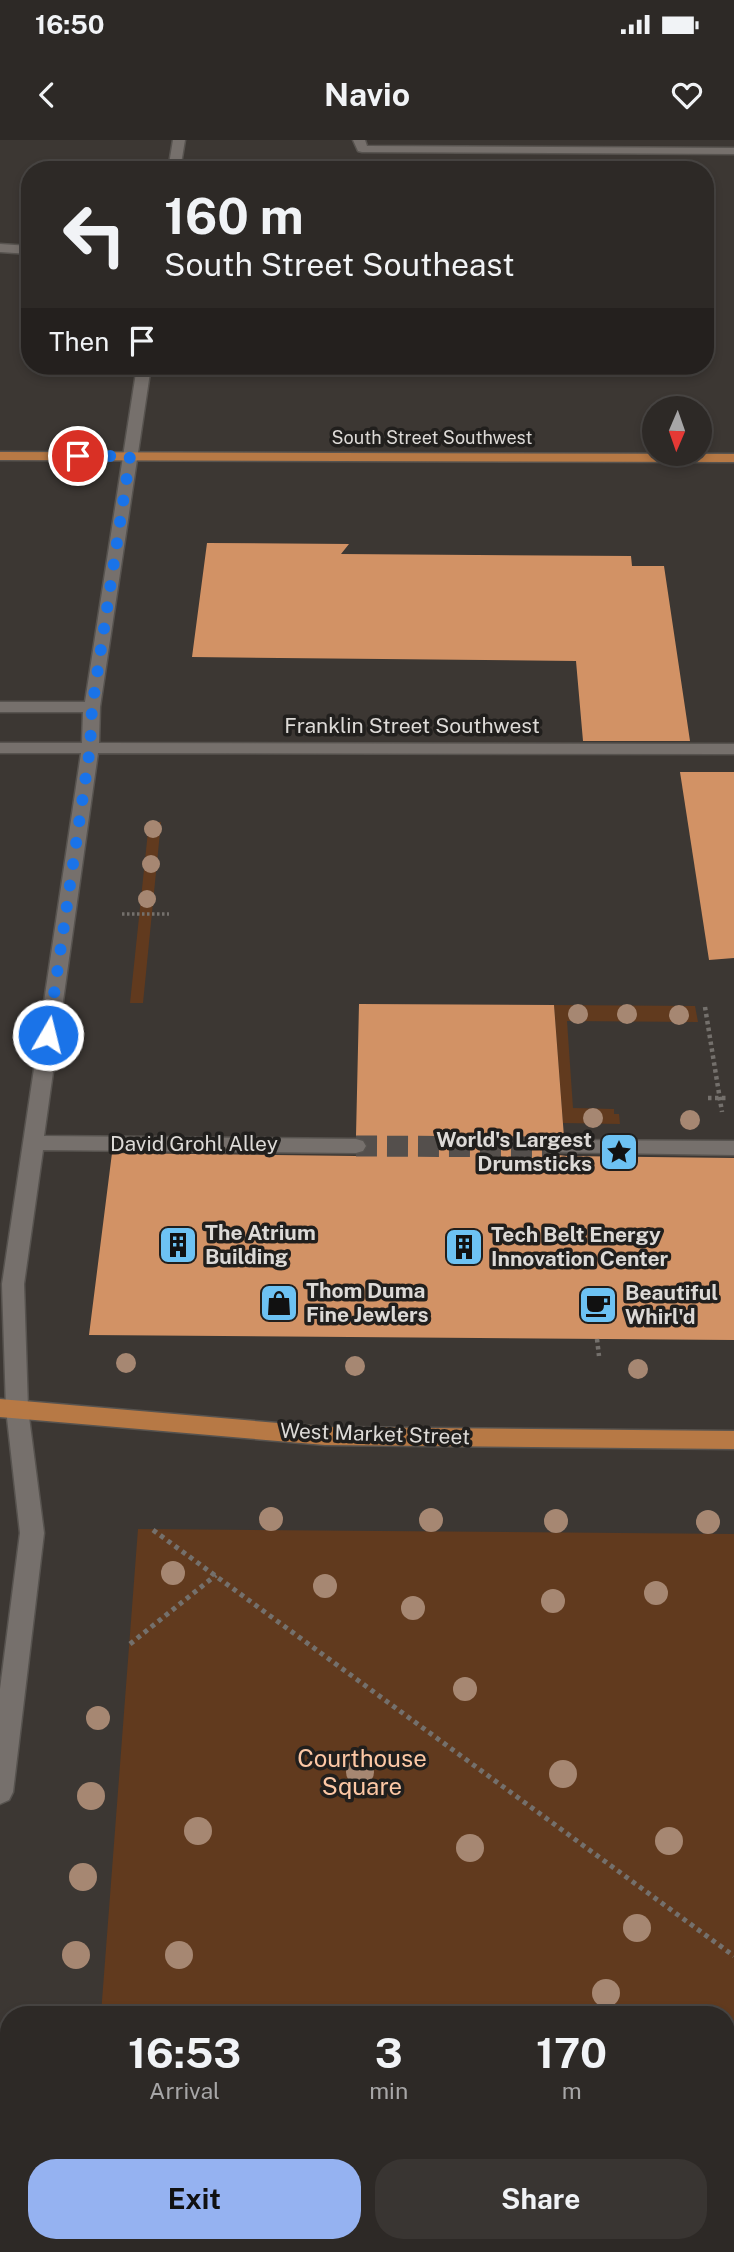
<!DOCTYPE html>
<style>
body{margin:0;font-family:"Public Sans",sans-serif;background:#393532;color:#f1f3f6;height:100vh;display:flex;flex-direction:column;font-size:26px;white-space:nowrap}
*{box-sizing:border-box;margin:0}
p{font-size:23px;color:#a7a6a7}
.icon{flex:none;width:38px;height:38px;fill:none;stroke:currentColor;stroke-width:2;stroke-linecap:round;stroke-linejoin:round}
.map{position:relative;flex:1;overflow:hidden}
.side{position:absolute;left:0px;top:1866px;width:735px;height:247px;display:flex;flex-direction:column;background:#2d2926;border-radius:28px 28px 0 0;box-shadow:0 4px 10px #0003,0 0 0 2px #484543}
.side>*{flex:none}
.hud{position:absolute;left:21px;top:21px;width:693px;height:214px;border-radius:28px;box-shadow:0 4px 10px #0003,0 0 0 2px #484543;background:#2d2926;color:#f1f3f6;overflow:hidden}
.needle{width:46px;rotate:182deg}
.tools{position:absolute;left:642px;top:256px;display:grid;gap:14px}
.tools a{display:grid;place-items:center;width:70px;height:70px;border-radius:50%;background:#2d2926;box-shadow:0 4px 10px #0003,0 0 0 2px #484543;font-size:35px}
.pin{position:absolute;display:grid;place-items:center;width:60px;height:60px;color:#fff;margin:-30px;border:4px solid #fff;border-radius:50%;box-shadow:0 2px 7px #0007}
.me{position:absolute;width:77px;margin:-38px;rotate:8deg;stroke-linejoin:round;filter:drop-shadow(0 0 5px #0008)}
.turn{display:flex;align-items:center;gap:24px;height:147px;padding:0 28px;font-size:32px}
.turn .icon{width:91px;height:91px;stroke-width:2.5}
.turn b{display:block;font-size:49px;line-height:60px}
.then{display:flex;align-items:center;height:66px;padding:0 28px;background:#0003;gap:14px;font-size:26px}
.eta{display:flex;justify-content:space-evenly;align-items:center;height:119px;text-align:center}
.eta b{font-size:42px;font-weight:700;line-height:49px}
.cta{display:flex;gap:14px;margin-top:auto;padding:14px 28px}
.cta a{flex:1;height:80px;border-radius:28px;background:#95b2f1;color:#111;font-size:28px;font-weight:700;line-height:80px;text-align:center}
.cta a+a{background:#393532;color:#f1f3f6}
.status{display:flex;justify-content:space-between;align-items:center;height:49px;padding:0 35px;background:#2d2926;direction:ltr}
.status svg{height:19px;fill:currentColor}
header{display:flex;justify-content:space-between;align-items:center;height:91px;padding:0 28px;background:#2d2926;font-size:32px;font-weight:700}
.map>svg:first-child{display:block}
</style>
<div class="status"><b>16:50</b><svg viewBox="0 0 49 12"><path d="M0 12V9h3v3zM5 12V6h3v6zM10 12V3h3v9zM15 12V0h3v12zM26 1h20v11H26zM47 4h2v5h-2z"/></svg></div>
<header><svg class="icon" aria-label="back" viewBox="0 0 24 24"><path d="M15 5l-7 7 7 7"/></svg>Navio<svg class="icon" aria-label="heart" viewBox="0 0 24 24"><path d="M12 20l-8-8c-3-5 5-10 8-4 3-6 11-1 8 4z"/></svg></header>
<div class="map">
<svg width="734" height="2112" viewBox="0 0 734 2112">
<rect width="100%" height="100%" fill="#3c3733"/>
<!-- green -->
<g fill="#613a1e">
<polygon points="149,682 161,682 143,863 130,863"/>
<polygon points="554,865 695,866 698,882 567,881 573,968 614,969 614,974 619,974 620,984 563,983"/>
<polygon points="138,1389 734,1394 734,2112 82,2112 83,2104 726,2104 726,1874 101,1874"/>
</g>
<!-- building -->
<g fill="#d29265">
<polygon points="207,403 349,404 341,414 631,416 632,426 664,426 690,601 583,601 576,521 192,517"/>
<polygon points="680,632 734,632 734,818 709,820"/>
<polygon points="359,864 554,865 564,997 544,1001 541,1006 544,1013 566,1016 734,1018 734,1200 89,1195 112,1013 356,1016 365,1012 368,1005 364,998 356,996"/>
</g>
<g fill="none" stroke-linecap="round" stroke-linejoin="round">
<!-- minor-tunnel -->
<polyline stroke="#544f4c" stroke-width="21" stroke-dasharray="21 10" stroke-linecap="butt" points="356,1006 553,1007"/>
<defs>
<g id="minor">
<polygon points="173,0 185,0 180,30 168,30"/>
<polygon points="353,0 365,0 367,6 734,8 734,14 362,12 358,11"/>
<polygon points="0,104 30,106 30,114 0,112"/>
<polygon points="137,226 151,226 100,567 99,603 734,604 734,614 98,613 44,996 356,999 363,1001 366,1006 363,1011 356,1013 43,1010 24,1144 28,1269 44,1393 13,1652 9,1660 0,1664 0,1549 20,1393 6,1269 2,1144 81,613 0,613 0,603 82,603 83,572 0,572 0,562 85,562"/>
<polygon points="553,1000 734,1001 734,1015 546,1012 543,1007 546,1002"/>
</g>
<g id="major">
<polygon points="0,312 734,314 734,322 0,320"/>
<polygon points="0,1259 325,1287 734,1291 734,1309 325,1305 0,1277"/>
</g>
</defs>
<!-- minor casing -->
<use href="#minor" stroke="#57534f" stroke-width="3"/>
<!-- major casing -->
<use href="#major" stroke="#57534f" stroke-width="3"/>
<!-- path-far2 -->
<polyline stroke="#74706c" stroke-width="3.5" stroke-dasharray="2.5 2.5" stroke-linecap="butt" points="122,774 169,774"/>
<!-- path-far1 -->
<g stroke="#74706c" stroke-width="4.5" stroke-dasharray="3.5 3.5" stroke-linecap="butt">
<polyline points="705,867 722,972"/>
<polyline points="708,958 728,958"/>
<polyline points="597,1199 599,1216"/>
</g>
<!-- path -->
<g stroke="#74706c" stroke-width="5" stroke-dasharray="4.5 4.5" stroke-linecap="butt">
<polyline points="153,1390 734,1816"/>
<polyline points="130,1504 216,1435"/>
<polyline points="0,1961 9,1961"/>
<polyline points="726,1964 734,1964"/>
<polyline points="415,2104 416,2112"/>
<polyline points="538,2108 560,2109"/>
</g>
<!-- minor -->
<use href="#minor" fill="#76706c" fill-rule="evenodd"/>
<!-- major -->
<use href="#major" fill="#b77945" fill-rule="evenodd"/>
</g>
<!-- trees -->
<g fill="#a68772">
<circle cx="153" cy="689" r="9"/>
<circle cx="151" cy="724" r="9"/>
<circle cx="147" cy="759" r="9"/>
<circle cx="578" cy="874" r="10"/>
<circle cx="627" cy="874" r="10"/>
<circle cx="679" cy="875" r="10"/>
<circle cx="593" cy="978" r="10"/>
<circle cx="690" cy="980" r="10"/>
<circle cx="126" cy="1223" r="10"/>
<circle cx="355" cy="1226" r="10"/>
<circle cx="638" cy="1229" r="10"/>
<circle cx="271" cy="1379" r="12"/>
<circle cx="431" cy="1380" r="12"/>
<circle cx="556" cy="1381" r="12"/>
<circle cx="708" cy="1382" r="12"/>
<circle cx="173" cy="1433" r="12"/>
<circle cx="325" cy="1446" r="12"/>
<circle cx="656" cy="1453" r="12"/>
<circle cx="553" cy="1461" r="12"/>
<circle cx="413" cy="1468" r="12"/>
<circle cx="465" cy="1549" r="12"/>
<circle cx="98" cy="1578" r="12"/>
<circle cx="360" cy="1632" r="14"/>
<circle cx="563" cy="1634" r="14"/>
<circle cx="91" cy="1656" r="14"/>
<circle cx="198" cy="1691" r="14"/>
<circle cx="669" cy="1701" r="14"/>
<circle cx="470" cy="1708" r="14"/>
<circle cx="83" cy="1737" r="14"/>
<circle cx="637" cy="1788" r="14"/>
<circle cx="76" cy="1815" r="14"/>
<circle cx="179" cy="1815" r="14"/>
<circle cx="606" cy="1853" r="14"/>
</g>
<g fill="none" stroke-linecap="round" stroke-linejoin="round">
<!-- route -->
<polyline stroke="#1a73e8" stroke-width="12" stroke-dasharray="0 21.6" points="48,895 90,608 92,568 130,316 78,316"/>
</g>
<!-- icons -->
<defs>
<symbol id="sight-square" viewBox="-11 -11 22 22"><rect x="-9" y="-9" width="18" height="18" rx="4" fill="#6dc2f3" stroke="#211f1d"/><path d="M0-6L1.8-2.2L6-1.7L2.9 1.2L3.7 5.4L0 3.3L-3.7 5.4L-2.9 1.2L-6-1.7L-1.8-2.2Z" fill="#111"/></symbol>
<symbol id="building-square" viewBox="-11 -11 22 22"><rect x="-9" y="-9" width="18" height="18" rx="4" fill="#6dc2f3" stroke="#211f1d"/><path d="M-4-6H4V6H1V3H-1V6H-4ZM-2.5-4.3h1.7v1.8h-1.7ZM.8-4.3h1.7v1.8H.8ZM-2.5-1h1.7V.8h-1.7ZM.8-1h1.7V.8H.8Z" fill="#111"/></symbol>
<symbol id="shop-square" viewBox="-11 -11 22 22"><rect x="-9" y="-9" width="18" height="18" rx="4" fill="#6dc2f3" stroke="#211f1d"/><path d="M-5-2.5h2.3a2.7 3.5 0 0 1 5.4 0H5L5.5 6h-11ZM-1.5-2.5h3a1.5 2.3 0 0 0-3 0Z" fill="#111"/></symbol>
<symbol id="cafe-square" viewBox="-11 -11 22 22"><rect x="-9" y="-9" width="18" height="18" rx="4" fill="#6dc2f3" stroke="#211f1d"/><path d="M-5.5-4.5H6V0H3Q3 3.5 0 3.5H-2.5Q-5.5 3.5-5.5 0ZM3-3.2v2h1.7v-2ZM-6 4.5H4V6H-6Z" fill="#111"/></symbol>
</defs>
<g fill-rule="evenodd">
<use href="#sight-square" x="597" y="990" width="44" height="44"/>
<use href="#building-square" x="156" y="1083" width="44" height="44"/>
<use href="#building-square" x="442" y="1085" width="44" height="44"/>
<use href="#shop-square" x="257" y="1141" width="44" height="44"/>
<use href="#cafe-square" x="576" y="1143" width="44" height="44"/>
</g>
<g text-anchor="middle" stroke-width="7" stroke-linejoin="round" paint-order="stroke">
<!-- far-street labels -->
<g font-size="18" fill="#dddad7" stroke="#211f1d">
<text x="432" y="304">South Street Southwest</text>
</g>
<!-- street labels -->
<g font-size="21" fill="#dddad7" stroke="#211f1d">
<text x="412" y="593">Franklin Street Southwest</text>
<text x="194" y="1011">David Grohl Alley</text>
<text transform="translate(375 1294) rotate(2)" y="7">West Market Street</text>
</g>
<!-- poi labels -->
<g font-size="21" font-weight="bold" fill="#dddad7" stroke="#211f1d" text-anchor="start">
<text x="592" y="1007" text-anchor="end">World's Largest<tspan x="592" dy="24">Drumsticks</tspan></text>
<text x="205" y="1100">The Atrium<tspan x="205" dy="24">Building</tspan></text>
<text x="491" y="1102">Tech Belt Energy<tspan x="491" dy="24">Innovation Center</tspan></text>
<text x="306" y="1158">Thom Duma<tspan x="306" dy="24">Fine Jewlers</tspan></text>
<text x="625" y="1160">Beautiful<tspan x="625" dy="24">Whirl'd</tspan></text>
</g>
<!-- near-park labels -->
<g font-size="24" fill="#fdc8a5" stroke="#211f1d">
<text x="362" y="1627">Courthouse<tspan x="362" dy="28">Square</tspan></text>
</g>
</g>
</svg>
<div class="tools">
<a><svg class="needle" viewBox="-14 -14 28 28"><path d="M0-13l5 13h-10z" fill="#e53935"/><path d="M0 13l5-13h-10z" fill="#a7a6a7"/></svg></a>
</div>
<div class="pin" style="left:78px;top:316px;background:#d93025"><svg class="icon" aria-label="arrive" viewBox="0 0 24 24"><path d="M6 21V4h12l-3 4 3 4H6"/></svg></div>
<svg class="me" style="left:48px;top:895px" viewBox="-20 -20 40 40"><circle r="17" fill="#1a73e8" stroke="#fff" stroke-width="3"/><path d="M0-11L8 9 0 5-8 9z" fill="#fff"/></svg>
<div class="hud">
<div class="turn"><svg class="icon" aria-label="left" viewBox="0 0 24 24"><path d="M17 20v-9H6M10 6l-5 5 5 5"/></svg><div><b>160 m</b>South Street Southeast</div></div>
<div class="then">Then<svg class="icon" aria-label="arrive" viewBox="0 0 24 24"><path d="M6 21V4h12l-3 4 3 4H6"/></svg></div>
</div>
<section class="side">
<div class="eta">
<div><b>16:53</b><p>Arrival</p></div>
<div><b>3</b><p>min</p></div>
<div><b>170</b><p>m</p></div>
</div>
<div class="cta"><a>Exit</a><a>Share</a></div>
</section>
</div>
